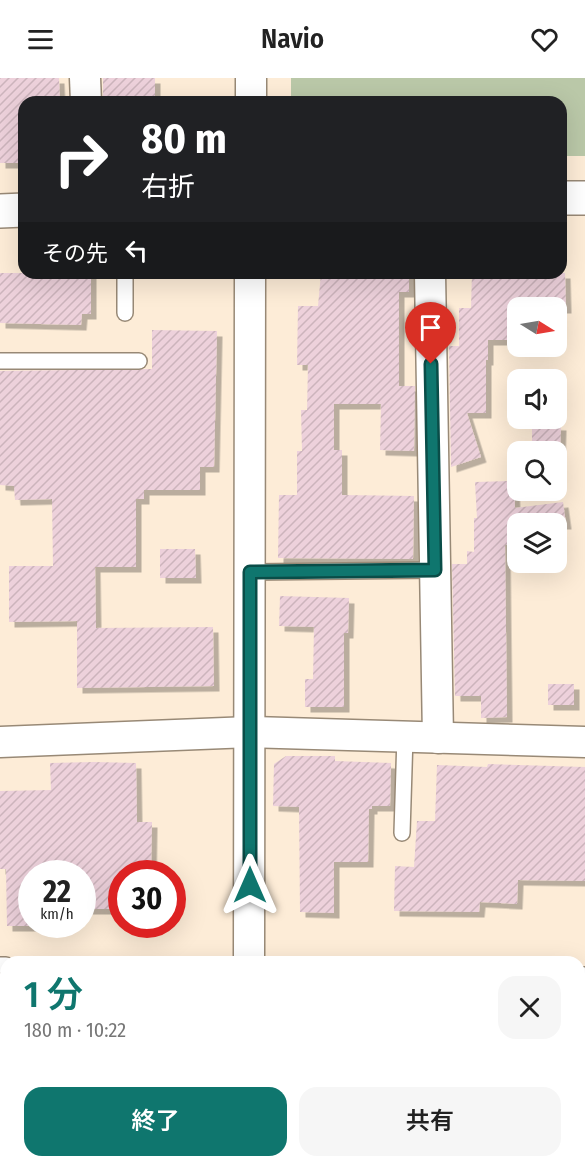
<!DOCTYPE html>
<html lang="ja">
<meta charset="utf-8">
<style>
body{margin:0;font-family:"Fira Sans Condensed","Noto Sans JP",sans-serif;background:#f6f6f6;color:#222;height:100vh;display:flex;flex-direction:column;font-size:22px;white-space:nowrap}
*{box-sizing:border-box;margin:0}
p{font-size:20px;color:#767676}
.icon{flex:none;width:33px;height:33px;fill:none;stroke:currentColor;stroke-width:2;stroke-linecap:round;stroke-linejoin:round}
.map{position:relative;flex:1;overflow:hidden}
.side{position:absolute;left:0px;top:878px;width:585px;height:212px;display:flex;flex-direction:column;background:#fff;border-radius:18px 18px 0 0;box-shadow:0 6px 24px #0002}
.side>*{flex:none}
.hud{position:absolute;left:18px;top:18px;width:549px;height:183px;border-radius:18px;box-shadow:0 6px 24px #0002;background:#202124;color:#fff;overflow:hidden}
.needle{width:39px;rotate:101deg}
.tools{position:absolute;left:507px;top:219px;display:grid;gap:12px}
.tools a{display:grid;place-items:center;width:60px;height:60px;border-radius:12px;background:#fff;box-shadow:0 6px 24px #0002;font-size:30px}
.speed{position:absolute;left:18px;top:782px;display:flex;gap:12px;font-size:30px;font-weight:700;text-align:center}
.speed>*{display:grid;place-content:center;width:78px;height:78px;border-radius:50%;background:#fff;box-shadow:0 6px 24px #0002;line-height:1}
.speed small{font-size:15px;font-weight:400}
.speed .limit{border:9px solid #d22;background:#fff;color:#111}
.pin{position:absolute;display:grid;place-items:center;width:51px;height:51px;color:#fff;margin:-62px -26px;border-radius:50% 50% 50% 0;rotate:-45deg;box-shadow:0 0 6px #0007}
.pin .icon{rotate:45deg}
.me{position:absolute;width:66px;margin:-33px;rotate:0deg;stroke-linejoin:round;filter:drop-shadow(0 0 4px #0008)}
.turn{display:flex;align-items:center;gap:21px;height:126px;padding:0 24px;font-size:27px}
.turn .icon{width:78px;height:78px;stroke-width:2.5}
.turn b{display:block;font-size:42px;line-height:51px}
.then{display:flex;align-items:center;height:57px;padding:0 24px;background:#0003;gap:12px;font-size:22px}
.round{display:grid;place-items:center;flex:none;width:63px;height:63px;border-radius:18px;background:#f6f6f6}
.summary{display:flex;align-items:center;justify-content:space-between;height:102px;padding:0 24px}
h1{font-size:36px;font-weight:600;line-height:45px;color:#0f766e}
.cta{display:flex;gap:12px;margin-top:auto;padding:12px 24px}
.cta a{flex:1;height:69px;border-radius:18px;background:#0f766e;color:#fff;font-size:24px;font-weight:600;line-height:69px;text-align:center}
.cta a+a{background:#f6f6f6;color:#222}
header{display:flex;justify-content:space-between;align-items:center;height:78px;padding:0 24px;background:#fff;font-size:27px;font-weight:600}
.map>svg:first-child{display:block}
</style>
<header><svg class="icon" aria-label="menu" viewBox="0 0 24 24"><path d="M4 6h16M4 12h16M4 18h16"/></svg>Navio<svg class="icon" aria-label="heart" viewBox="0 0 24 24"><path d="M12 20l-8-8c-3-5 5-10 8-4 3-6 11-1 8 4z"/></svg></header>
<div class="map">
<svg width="585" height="1088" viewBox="0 0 585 1088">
<defs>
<pattern id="building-hatch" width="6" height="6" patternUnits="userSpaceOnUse" patternTransform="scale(1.5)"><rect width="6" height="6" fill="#edd1db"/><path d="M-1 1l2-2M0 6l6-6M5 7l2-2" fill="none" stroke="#ccb4bc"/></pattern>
<filter id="shadow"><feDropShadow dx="5.5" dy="5.5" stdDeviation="0" flood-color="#0004"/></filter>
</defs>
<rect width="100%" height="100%" fill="#fdecd7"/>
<!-- pitch -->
<polygon fill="#bac8a8" points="291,0 585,0 585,78 561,78 561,24 291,24"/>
<!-- building -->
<g fill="url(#building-hatch)" filter="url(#shadow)">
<polygon points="0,0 59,0 60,24 24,24 24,85 0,85"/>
<rect x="103" y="0" width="52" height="24"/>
<polygon points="0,195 91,195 91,236 82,236 81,247 0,245"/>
<polygon points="321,195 409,195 409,214 399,214 399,308 415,308 414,373 380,372 381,326 334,326 334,372 342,372 342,417 414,418 413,481 278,480 279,417 297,417 297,373 302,373 301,332 307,332 308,287 297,287 298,228 318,228"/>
<polygon points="472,195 565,195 566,230 512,230 512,262 488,262 488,282 486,282 486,335 467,335 481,379 451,389 449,268 459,268 459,230 471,230"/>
<polygon points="152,252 217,253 214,389 200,389 200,412 144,412 144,421 136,421 136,489 95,489 96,550 213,549 214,608 77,610 77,543 9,544 9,488 53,488 52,421 15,422 14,408 0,407 0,293 152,291"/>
<polygon points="532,346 561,347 560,374 532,374"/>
<polygon points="514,403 515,430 563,424 566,446 510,446 511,466 505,467 507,639 481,640 481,618 455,618 452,486 467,486 467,473 474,474 474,440 477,440 475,404"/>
<polygon points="160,471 195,471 196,500 160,500"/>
<polygon points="280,518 349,520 348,555 344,555 344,629 305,629 305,601 313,601 314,549 279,548"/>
<rect x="548" y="606" width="26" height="21"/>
<polygon points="286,678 335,678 335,683 391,685 390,728 372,728 372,731 369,731 368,784 334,784 334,835 300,834 299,729 273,728 274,686"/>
<polygon points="94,684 136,685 137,744 152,744 151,795 122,795 122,831 82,831 82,795 32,795 32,848 7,848 6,791 0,791 0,713 51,712 50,685"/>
<polygon points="488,686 585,689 585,803 518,802 517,826 480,824 479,834 394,833 395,788 414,789 417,743 435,743 437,687 487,689"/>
</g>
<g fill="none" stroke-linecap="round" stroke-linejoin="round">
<defs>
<g id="service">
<polyline points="125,195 125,235"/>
<polyline points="0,283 139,283"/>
<polyline points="250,494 435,492"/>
<polyline points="402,755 405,658"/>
<polyline points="0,887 6,887"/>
<polyline points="579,897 585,897"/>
</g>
<g id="minor">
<polyline points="85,0 86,24"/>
<polyline points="251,24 251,0"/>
<polyline points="430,195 438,660"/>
<polyline points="0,664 250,654 585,664"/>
<polyline points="249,884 250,195"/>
<polyline points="248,1088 248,1083"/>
</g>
<g id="tertiary">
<polyline points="561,120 585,120"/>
<polyline points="0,133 24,132"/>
</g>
</defs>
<!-- service casing -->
<use href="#service" stroke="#988976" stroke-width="18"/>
<!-- minor casing -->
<use href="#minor" stroke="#988976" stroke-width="33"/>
<!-- tertiary casing -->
<use href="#tertiary" stroke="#988976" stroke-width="36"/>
<!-- service -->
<use href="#service" stroke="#fff" stroke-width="15"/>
<!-- minor -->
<use href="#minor" stroke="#fff" stroke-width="30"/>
<!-- tertiary -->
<use href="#tertiary" stroke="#fff" stroke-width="33"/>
</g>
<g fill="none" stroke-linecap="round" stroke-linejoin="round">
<defs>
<polyline id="route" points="250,807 250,494 435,492 431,286"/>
</defs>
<!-- route casing -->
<use href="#route" stroke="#0a4d48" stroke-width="15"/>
<!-- route -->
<use href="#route" stroke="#0f766e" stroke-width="10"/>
</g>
</svg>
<div class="tools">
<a><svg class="needle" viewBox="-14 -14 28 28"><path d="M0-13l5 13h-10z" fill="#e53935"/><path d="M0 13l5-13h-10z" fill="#767676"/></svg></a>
<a><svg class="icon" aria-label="sound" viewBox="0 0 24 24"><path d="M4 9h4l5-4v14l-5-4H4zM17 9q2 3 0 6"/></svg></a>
<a><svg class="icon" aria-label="search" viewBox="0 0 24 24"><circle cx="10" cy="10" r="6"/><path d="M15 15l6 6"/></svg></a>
<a><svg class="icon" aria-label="layers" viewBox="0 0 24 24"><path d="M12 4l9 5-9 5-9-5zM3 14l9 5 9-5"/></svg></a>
</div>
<div class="speed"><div>22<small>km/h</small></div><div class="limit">30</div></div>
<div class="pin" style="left:431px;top:286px;background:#d93025"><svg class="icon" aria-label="arrive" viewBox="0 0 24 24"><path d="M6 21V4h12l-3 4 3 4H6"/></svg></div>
<svg class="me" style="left:250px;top:807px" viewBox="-20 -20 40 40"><path d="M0-17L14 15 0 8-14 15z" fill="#0f766e" stroke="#fff" stroke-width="4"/></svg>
<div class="hud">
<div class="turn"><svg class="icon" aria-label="right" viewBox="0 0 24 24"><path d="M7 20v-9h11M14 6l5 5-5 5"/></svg><div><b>80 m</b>右折</div></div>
<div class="then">その先<svg class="icon" aria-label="left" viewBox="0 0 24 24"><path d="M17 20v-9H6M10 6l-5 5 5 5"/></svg></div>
</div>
<section class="side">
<div class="summary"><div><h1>1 分</h1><p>180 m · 10:22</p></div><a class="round"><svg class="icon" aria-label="close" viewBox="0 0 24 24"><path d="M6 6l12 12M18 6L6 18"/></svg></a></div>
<div class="cta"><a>終了</a><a>共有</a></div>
</section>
</div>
